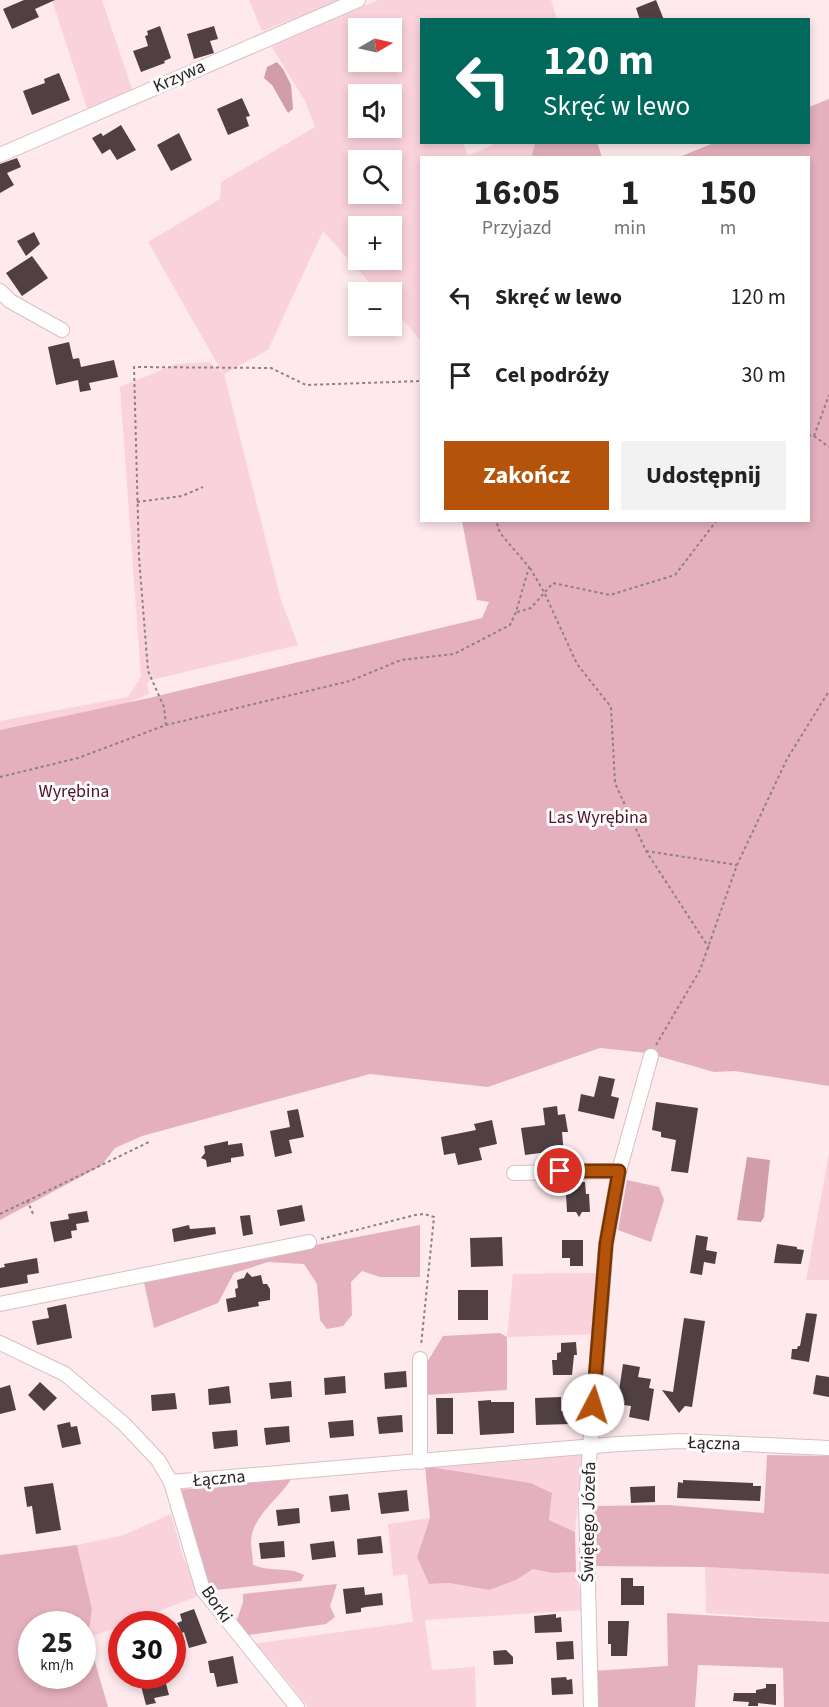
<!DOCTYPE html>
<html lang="pl">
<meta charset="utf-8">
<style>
body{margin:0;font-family:"Source Sans 3",sans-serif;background:#f2f2f2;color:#222;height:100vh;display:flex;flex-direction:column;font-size:22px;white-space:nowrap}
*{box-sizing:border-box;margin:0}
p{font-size:20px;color:#767676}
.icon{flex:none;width:33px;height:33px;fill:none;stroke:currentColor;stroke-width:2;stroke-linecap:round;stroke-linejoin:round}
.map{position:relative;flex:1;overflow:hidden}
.sheet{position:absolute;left:420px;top:156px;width:390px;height:366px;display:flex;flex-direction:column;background:#fff;border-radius:0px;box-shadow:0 3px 9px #0003}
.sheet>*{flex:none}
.banner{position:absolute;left:420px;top:18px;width:390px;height:126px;border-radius:0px;box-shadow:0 3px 9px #0003;background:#00695c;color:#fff;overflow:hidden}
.needle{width:39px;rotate:81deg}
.fabs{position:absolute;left:348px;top:18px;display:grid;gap:12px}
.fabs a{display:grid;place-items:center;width:54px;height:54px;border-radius:0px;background:#fff;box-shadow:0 3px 9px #0003;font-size:30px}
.speed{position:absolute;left:18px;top:1611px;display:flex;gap:12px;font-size:30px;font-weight:700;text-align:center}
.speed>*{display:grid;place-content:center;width:78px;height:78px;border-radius:50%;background:#fff;box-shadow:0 3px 9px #0003;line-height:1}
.speed small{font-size:15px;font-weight:400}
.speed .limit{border:9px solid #d22;background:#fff;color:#111}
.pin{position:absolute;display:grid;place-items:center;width:51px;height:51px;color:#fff;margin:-26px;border:3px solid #fff;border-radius:50%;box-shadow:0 2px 6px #0007}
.me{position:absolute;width:66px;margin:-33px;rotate:5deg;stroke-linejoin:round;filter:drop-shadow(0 0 4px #0008)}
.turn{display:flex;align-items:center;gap:21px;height:126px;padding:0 24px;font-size:27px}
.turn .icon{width:78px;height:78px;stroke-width:2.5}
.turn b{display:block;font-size:42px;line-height:51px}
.eta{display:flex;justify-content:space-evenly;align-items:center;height:102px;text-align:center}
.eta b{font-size:36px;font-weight:700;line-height:42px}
.action{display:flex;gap:12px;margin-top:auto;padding:12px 24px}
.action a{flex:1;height:69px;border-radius:0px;background:#b45309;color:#fff;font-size:24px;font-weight:700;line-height:69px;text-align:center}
.action a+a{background:#f2f2f2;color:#222}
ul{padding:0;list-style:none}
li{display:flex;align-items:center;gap:18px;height:78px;padding:0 24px}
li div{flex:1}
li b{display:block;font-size:22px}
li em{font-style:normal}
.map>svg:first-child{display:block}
</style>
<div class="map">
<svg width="829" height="1707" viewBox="0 0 829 1707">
<rect width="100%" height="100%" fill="#fee9ed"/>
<!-- green -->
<g fill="#fad2dc" fill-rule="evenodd">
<polygon points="52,0 102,0 132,89 88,111"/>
<polygon points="249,0 343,0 262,31"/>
<path d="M378,0H551L557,19L422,20V142L463,143L468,156L497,143H535L532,155L533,157L422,158L421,341L392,307V292H378L323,231L268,350L224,374L281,600L298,645L151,680L147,683L149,694L117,707L0,730V721L128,697L141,677L120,387L176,364L209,362L222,372L148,242L220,199L221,182L315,127L305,101L272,47L275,43ZM358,28H392V62H358ZM358,94H392V128H358ZM358,160H392V194H358ZM358,226H392V260H358Z"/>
<polygon points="829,1153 829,1280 806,1280"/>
<polygon points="598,1273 593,1334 507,1337 513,1274"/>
<polygon points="583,1453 575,1532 549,1520 552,1493 531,1483 425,1466"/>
<polygon points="171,1514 183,1557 201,1595 88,1638 92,1609 77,1545 124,1535"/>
<polygon points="430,1518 417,1557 429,1584 449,1583 489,1590 516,1580 533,1569 552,1573 576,1572 584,1610 425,1620 432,1670 475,1667 476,1707 308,1707 272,1662 252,1644 413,1622 407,1574 393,1576 388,1524"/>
<polygon points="705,1567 829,1574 829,1622 706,1613"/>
</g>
<!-- forest -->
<g fill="#e4b0bd" fill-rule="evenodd">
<polygon points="829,99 829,1086 735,1071 714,1072 647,1053 600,1048 488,1087 370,1074 142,1136 115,1148 101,1166 0,1220 0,730 149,698 482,618 489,602 477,600 462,521 808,520 808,158 679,157 714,143 808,142 809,107"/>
<polygon points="597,142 602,157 533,158 532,155 535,143"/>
<polygon points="627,1180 659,1187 664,1200 651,1242 618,1230"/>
<polygon points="420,1225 420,1277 380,1277 362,1271 351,1282 352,1315 343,1326 327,1329 320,1320 317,1284 304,1264 268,1262 234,1273 218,1303 154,1328 143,1278"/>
<polygon points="500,1333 507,1337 507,1390 426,1395 426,1364 443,1336"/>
<polygon points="767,1455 829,1456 829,1574 705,1567 592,1566 594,1506 668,1505 764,1513"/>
<polygon points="425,1466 531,1483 552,1493 549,1520 575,1532 576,1572 552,1573 533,1569 516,1580 489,1590 449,1583 429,1584 417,1557 430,1518"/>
<path d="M292,1478C280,1498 252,1516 251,1541C251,1549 253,1557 253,1565C274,1573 286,1566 304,1575L301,1581L215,1590L208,1586L179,1490Z"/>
<path d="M77,1545L92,1609L88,1638L108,1707H0V1555ZM82,1624V1676H32V1624Z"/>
<polygon points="337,1584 330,1606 335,1617 326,1624 249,1635 236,1623 243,1602 243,1594"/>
<polygon points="667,1613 829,1622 829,1707 784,1707 783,1668 698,1665 695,1707 595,1707 593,1671 668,1666"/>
</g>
<!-- water -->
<g fill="#d09da9">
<polygon points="277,62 283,69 291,85 293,109 288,113 272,85 264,78 267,67"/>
<polygon points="747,1157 770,1160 764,1217 761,1222 737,1220"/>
</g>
<!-- building -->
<g fill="#504044">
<polygon points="24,0 55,0 35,9 39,17 12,29 3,9"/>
<polygon points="656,0 664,20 640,20 636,8"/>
<polygon points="160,26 171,58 164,61 165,63 141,72 133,51 148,46 145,36 148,35 147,31"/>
<polygon points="214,26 218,39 210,41 214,53 194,59 187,34"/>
<polygon points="59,73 70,100 32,115 23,91 45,83 44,79"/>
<polygon points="242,98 250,116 246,117 249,126 228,135 217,109"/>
<polygon points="121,125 136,150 117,160 110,149 102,154 92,138 101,133 103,136"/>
<polygon points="179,133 192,160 171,171 157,145"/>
<polygon points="17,158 21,167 7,173 14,185 0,193 0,164"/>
<polygon points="34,232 40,244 26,256 17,241"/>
<polygon points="32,256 48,278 22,296 6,273"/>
<polygon points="69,342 73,359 79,358 81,367 114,360 118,377 89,383 91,390 80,392 78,380 56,385 48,347"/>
<polygon points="599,1076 615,1079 611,1096 619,1098 614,1119 578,1111 581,1094 594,1097"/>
<polygon points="656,1102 698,1108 688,1173 671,1171 676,1140 661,1137 661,1132 652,1130"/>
<polygon points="557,1106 558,1115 565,1114 568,1132 562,1132 564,1155 548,1157 548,1152 525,1155 521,1128 545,1125 543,1108"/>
<polygon points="298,1109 304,1137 289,1140 292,1153 275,1157 270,1131 290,1127 287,1111"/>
<polygon points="492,1120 497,1144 479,1148 482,1160 458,1165 455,1153 444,1155 441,1137 476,1130 474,1124"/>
<polygon points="228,1141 228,1145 242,1143 244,1156 231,1158 231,1162 207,1167 206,1160 201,1158 205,1153 204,1146"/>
<polygon points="570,1182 585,1182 586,1194 589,1194 590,1212 582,1212 579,1217 576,1212 567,1212 566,1194 571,1194"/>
<polygon points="302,1205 305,1221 280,1226 277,1210"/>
<polygon points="87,1211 89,1222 76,1224 77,1230 71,1231 72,1238 54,1242 50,1222 69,1219 68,1214"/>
<polygon points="250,1215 253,1234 243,1236 240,1216"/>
<polygon points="189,1225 190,1229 215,1227 216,1234 174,1242 172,1229"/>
<polygon points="696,1235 708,1237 706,1250 717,1252 715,1264 704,1262 702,1275 690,1273"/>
<polygon points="502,1237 503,1266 471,1267 470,1238"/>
<polygon points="562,1240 583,1240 583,1266 570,1266 570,1258 562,1258"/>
<polygon points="777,1244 797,1247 797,1249 804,1250 801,1264 774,1263"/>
<polygon points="37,1258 39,1273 27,1275 28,1283 0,1288 0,1268 5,1267 4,1264"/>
<polygon points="247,1272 252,1277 261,1275 263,1284 267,1284 270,1289 270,1300 258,1302 259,1306 228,1312 226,1299 236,1297 235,1289 238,1288 237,1280 244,1278"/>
<rect x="458" y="1290" width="30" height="30"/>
<polygon points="66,1304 72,1338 37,1345 32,1321 49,1318 47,1308"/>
<polygon points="806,1313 817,1314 809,1362 791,1359 792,1349 797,1349 798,1346 800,1346"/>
<polygon points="684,1318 705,1321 692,1407 685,1406 679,1413 662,1390 673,1392"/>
<polygon points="576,1342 577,1355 574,1355 572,1375 553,1375 552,1360 557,1360 557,1353 561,1352 561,1343"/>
<polygon points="623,1364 640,1367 638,1377 651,1379 649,1388 654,1389 649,1421 629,1417 631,1406 617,1404"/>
<polygon points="406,1371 407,1387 385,1389 384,1373"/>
<polygon points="816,1375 829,1377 829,1397 813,1394"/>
<polygon points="345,1376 346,1393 325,1395 324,1378"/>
<polygon points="291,1381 292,1397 271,1399 269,1383"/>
<polygon points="40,1382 57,1398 44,1411 28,1395"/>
<polygon points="10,1385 16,1410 0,1414 0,1388"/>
<polygon points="229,1386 231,1403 209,1405 208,1389"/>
<polygon points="175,1393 177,1409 152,1411 151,1395"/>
<polygon points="561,1397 561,1411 572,1411 572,1424 536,1425 535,1398"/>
<polygon points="436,1398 453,1398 453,1434 437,1434"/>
<polygon points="491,1400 491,1402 514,1402 514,1433 480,1435 478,1401"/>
<polygon points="402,1415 403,1432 379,1434 377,1417"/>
<polygon points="353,1420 354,1436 330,1438 328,1422"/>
<polygon points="70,1422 71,1427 77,1426 81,1444 62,1448 57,1425"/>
<polygon points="289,1426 290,1442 266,1445 264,1428"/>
<polygon points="237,1430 238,1446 214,1449 212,1432"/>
<polygon points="683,1480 753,1483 753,1486 761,1486 760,1501 677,1498 678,1482 683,1483"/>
<polygon points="53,1483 61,1530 36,1534 32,1506 27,1507 24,1487"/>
<polygon points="655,1486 655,1502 631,1503 630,1487"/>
<polygon points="407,1490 409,1511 381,1514 378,1493"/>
<polygon points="348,1494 350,1510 331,1512 329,1496"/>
<polygon points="299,1508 300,1523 278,1526 276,1510"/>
<polygon points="381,1536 383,1553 358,1555 357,1539"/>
<polygon points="284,1541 285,1557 261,1559 259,1543"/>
<polygon points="334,1541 336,1557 312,1560 310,1544"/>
<polygon points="621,1578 633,1578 633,1586 644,1586 644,1605 621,1605"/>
<polygon points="364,1587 365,1595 382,1593 383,1605 366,1607 361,1608 361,1612 346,1614 343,1589"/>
<polygon points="194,1609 207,1643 189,1648 184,1632 182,1633 177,1623 182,1621 180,1614"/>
<polygon points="556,1614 556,1618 561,1617 562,1632 535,1633 534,1616"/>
<polygon points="608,1621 629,1621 627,1656 611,1656 611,1644 608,1644"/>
<polygon points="573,1641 574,1659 557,1660 556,1642"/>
<polygon points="506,1650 513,1657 513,1664 494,1665 493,1651"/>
<polygon points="233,1656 238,1683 217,1687 214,1673 210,1673 208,1661"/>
<polygon points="164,1676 169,1695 154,1698 156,1703 146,1705 140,1682"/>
<polygon points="566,1677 567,1680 572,1679 573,1694 552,1695 551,1678"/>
<polygon points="766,1684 776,1684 776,1705 758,1703 758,1706 748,1706 749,1702 733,1701 734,1693 756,1693 756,1690 766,1688"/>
</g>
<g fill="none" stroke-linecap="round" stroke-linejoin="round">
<defs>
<g id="street">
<polyline points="0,155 358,0"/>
<polyline points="0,291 10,301 62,330"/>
<polyline points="514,1173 619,1171"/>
<polyline points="0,1304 309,1242"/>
<polyline points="0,1343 65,1374 124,1424 158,1460 171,1482 203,1590 297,1707"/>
<polyline points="420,1462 420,1359"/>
<polyline points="171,1482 618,1444 679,1441 829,1448"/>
<polyline points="591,1707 586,1501 606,1244 619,1171 651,1056"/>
</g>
</defs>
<!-- street casing -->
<use href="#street" stroke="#d5c0c5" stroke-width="16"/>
<!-- path -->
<g stroke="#8e8083" stroke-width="2" stroke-dasharray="3 3" stroke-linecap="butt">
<polyline points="808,435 814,436 829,447"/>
<polyline points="814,436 829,395"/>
<polyline points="137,502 182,496 203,487"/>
<polyline points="530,568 544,592 577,664 611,707 615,783 646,851 709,948"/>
<polyline points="517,612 531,608 553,583 610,595 675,575 717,520"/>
<polyline points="166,725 164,707 148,671 139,557 134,367 271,368 306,385 422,381"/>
<polyline points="0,777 78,758 166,725 350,681 401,660 454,654 510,625 516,612 529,567 500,533 496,520"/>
<polyline points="646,851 737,865"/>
<polyline points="656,1045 700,970 737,865 787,759 829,691"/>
<polyline points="27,1200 34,1216"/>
<polyline points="0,1214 149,1142"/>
<polyline points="321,1239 415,1215 424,1214 434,1217 421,1346"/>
</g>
<!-- street -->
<use href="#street" stroke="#fff" stroke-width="14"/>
</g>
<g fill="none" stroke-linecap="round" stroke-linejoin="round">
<defs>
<polyline id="route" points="560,1171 619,1171 606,1244 593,1405"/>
</defs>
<!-- route casing -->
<use href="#route" stroke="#753606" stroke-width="15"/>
<!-- route -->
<use href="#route" stroke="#b45309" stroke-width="10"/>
</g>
<g text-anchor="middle" stroke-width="6" stroke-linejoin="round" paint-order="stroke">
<!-- street labels -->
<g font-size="18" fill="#2b2325" stroke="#fcfcfc">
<text transform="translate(179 76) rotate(-24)" y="6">Krzywa</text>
<text transform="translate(714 1443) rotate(2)" y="6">Łączna</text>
<text transform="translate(219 1478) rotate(-5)" y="6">Łączna</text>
<text transform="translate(588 1522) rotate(-89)" y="6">Świętego Józefa</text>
<text transform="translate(217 1604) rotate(55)" y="6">Borki</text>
</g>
<!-- park labels -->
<g font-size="18" fill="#51142a" stroke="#fcfcfc">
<text x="74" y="797">Wyrębina</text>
<text x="598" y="823">Las Wyrębina</text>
</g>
</g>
</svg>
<div class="fabs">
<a><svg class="needle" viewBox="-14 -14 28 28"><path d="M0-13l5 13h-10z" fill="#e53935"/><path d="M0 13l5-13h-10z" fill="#767676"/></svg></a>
<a><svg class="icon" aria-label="sound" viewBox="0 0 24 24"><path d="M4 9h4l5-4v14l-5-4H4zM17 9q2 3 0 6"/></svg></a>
<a><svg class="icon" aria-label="search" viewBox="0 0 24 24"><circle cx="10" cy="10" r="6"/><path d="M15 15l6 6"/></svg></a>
<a>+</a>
<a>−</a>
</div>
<div class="speed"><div>25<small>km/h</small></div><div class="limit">30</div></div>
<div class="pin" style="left:560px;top:1171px;background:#d93025"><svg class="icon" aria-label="arrive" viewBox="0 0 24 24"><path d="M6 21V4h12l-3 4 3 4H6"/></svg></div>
<svg class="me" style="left:593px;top:1405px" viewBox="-20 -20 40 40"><circle r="19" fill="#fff"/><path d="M0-13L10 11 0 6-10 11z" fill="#b45309"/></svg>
<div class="banner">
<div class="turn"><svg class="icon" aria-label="left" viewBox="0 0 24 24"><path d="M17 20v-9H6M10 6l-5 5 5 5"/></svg><div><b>120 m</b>Skręć w lewo</div></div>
</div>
<section class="sheet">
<div class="eta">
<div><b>16:05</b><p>Przyjazd</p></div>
<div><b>1</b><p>min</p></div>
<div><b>150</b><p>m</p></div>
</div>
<ul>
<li><svg class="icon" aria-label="left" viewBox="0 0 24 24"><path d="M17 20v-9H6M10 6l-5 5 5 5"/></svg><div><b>Skręć w lewo</b></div><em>120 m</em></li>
<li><svg class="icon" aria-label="arrive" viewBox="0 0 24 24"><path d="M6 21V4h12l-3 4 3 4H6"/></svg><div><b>Cel podróży</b></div><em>30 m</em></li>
</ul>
<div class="action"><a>Zakończ</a><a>Udostępnij</a></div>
</section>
</div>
